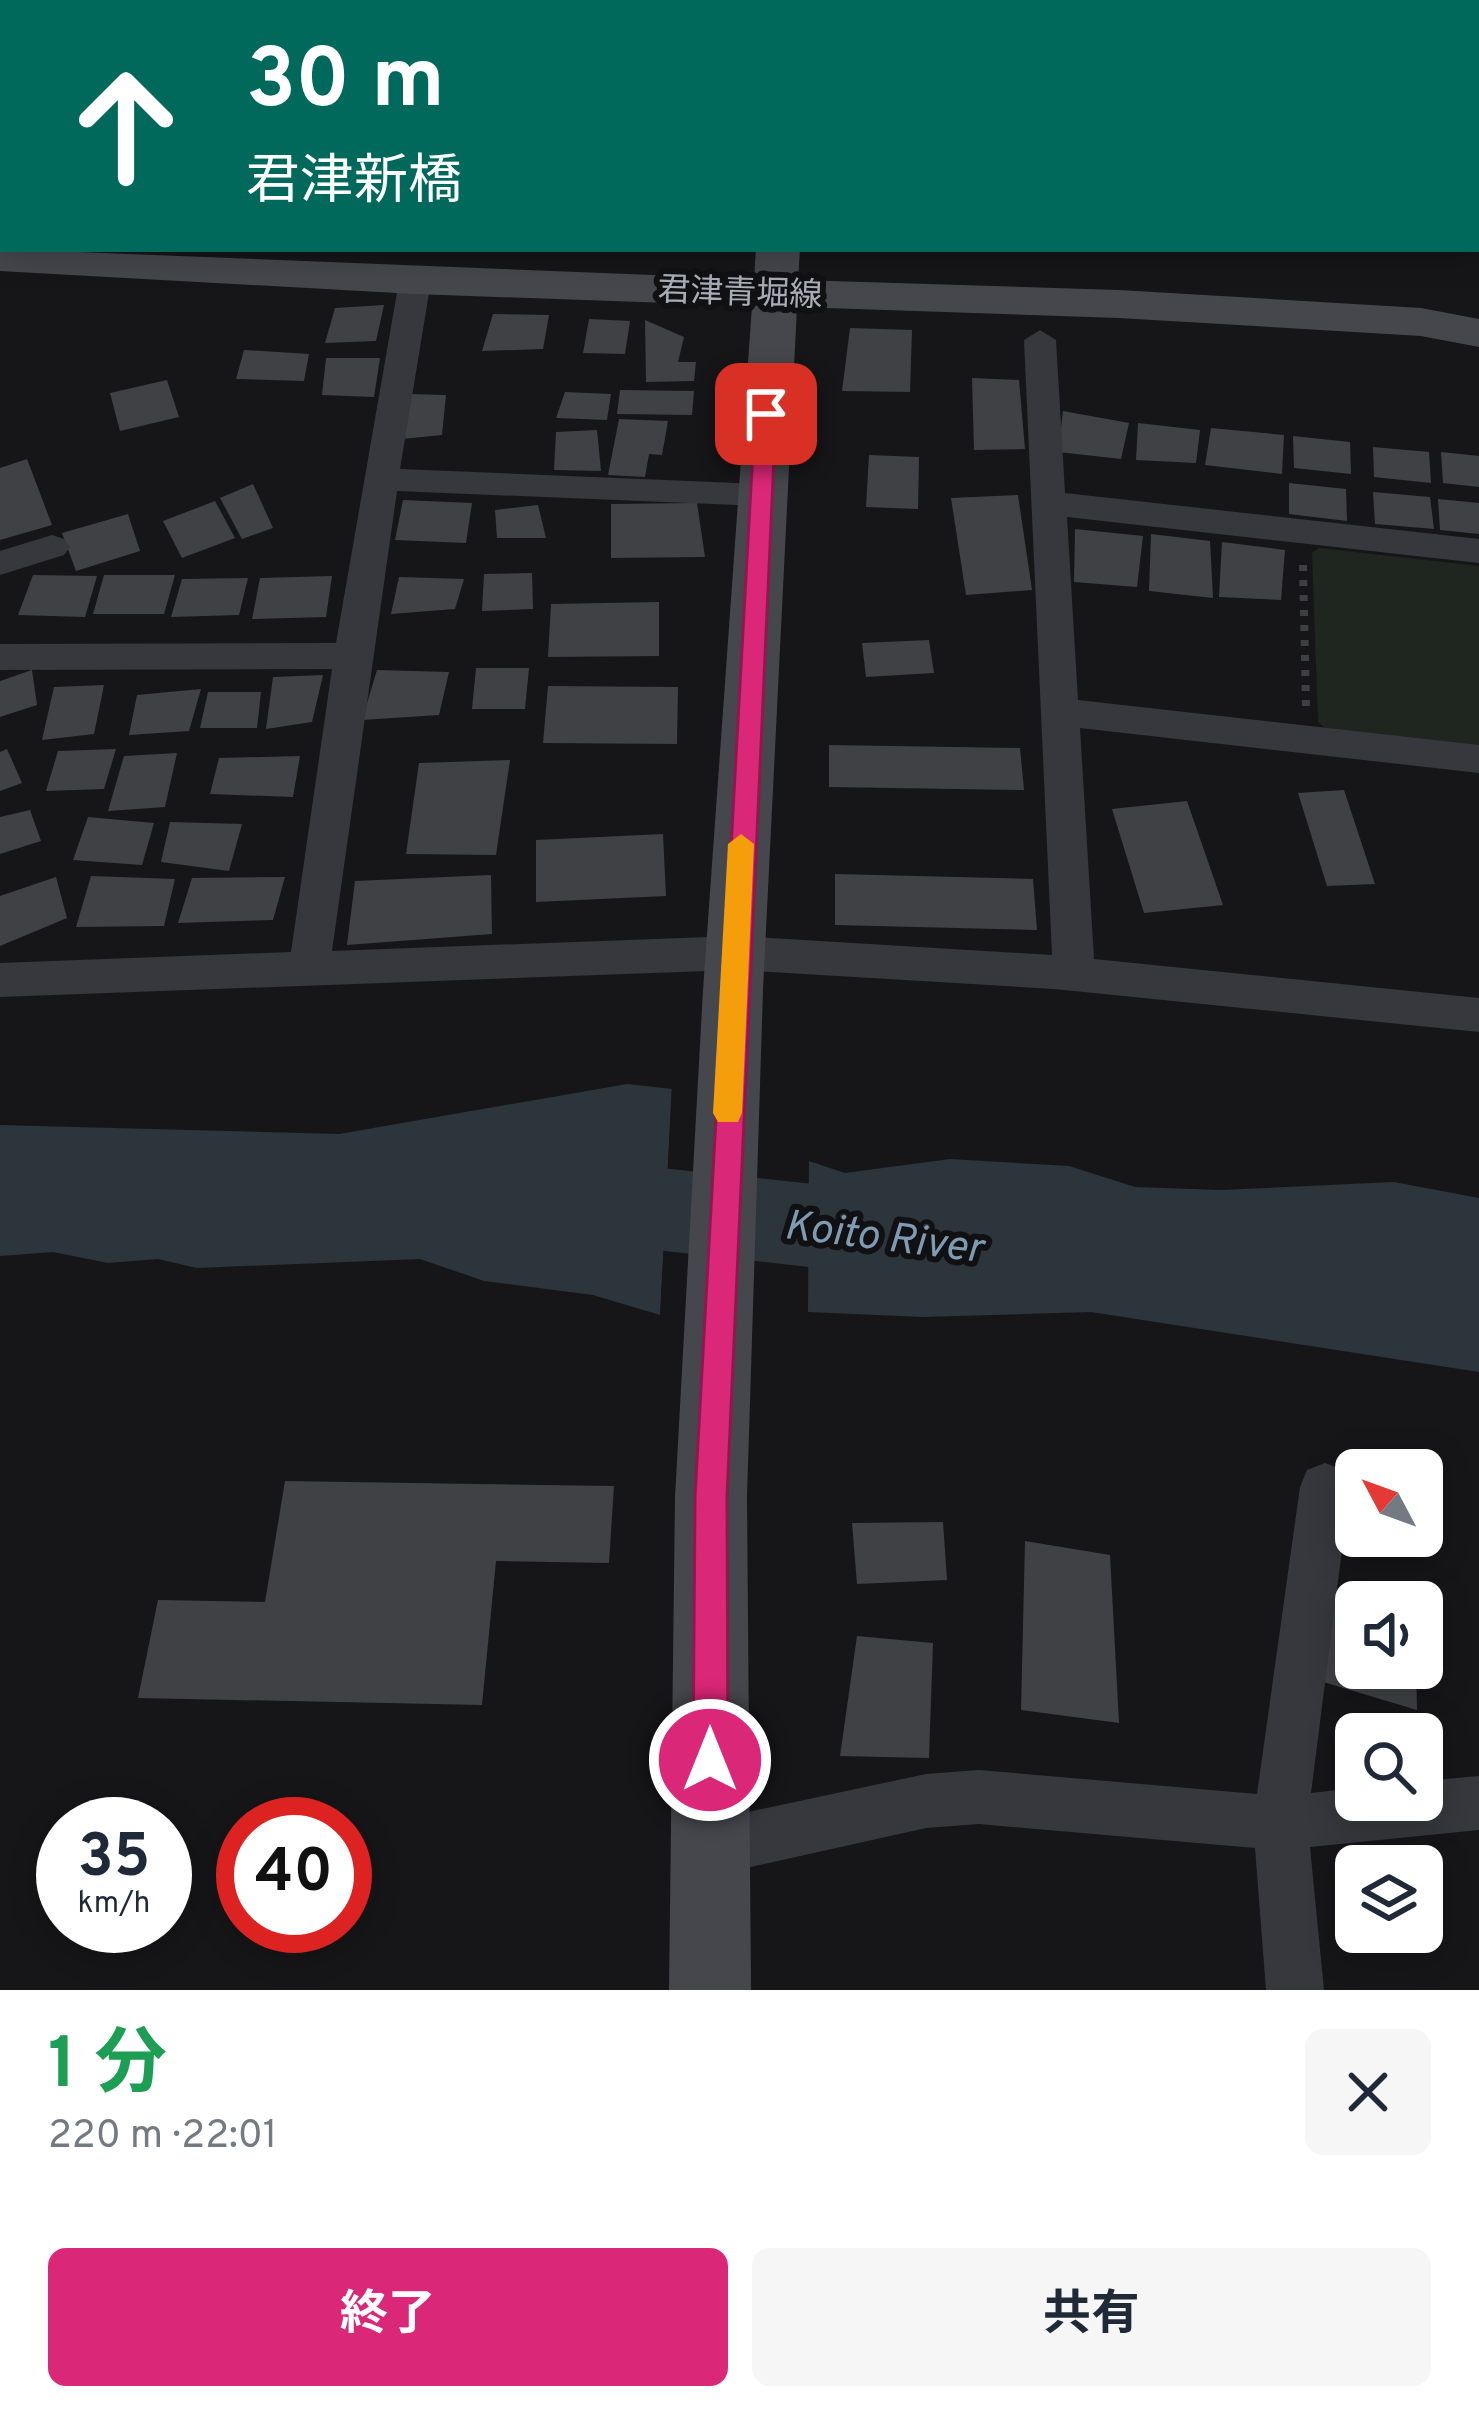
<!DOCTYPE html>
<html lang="ja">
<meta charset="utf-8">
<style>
body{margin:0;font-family:Overpass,"Noto Sans JP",sans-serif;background:#f6f6f7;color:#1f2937;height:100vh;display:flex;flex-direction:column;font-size:45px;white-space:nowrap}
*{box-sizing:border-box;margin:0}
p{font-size:39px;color:#747a83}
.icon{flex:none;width:66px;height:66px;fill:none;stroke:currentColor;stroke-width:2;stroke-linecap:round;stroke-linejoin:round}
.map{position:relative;height:1990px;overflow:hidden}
.drawer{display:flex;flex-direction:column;background:#fff;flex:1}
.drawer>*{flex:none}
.top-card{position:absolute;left:0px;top:0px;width:1479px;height:252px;box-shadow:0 6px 30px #0003;background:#00695c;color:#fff;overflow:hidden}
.needle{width:78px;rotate:311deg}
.controls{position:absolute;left:1335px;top:1449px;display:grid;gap:24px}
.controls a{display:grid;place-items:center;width:108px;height:108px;border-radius:18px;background:#fff;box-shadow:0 6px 30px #0003;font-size:60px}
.speed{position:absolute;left:36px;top:1797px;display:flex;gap:24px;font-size:60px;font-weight:700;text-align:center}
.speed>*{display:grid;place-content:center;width:156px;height:156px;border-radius:50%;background:#fff;box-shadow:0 6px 30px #0003;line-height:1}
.speed small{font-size:30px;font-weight:400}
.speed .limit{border:18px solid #d22;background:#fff;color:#111}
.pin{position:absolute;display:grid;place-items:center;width:102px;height:102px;color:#fff;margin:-51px;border-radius:24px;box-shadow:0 6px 18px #0006}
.me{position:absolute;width:132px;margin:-66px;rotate:0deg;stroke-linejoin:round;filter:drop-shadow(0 0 9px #0008)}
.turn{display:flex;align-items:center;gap:42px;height:252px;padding:0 48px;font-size:54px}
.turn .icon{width:156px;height:156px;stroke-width:2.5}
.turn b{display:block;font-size:84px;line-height:102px}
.round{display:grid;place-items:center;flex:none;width:126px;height:126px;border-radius:18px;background:#f6f6f7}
.overview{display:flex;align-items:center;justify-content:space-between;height:204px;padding:0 48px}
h1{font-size:72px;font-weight:700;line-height:90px;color:#1e9e55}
.cta{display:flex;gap:24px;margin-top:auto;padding:24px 48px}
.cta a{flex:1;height:138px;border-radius:18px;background:#db2777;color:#fff;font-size:48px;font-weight:700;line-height:138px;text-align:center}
.cta a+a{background:#f6f6f7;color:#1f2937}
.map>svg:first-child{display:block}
</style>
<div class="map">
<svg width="1479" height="1990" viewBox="0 0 1479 1990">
<rect width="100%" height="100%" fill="#161618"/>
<!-- green -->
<polygon fill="#1e261f" points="1319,548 1479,566 1479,747 1327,729 1318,722 1312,553"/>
<!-- water -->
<g fill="#2c353c">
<polygon points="627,1084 672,1089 660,1315 593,1295 484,1281 420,1259 197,1268 158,1259 108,1263 53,1252 0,1256 0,1125 339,1134"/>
<polygon points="950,1159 1069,1166 1135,1187 1221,1190 1394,1182 1479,1198 1479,1372 1091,1312 923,1317 808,1312 809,1161 845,1173"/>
</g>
<!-- pier -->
<polygon fill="#161618" points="672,1083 678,1090 666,1315 660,1321"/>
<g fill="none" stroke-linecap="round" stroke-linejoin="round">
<!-- river -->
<polygon fill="#2c353c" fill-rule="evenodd" points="548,1156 927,1196 960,1208 974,1238 960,1268 927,1280 548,1238 515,1226 501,1197 515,1168"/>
</g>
<!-- building -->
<g fill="#404145">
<polygon points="384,305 376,341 325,343 335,308"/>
<polygon points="493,314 549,315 543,349 482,351"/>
<polygon points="589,319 630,321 625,354 583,353"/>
<polygon points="645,320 684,337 678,362 696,362 694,381 646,382"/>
<polygon points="850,328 912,330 910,392 842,391"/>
<polygon points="244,350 309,354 304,381 236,379"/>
<polygon points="326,358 380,358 374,397 322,395"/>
<polygon points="972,378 1019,380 1025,449 974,450"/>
<polygon points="167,380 179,417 120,431 110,393"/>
<polygon points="620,390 694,391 692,415 617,414"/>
<polygon points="565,392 611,394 607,420 556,418"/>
<polygon points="408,394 446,395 442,435 402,439"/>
<polygon points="1063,411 1129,423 1121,459 1058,452"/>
<polygon points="619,419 668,421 662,455 649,454 645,477 608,475"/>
<polygon points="1138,423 1200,430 1196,463 1136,460"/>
<polygon points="1211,428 1284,435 1282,474 1205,465"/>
<polygon points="597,430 601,471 554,470 556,432"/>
<polygon points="1293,436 1350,442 1351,474 1294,468"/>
<polygon points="1373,447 1429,452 1431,483 1374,477"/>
<polygon points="1441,452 1479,456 1479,487 1443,483"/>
<polygon points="869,455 919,457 918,509 866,507"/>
<polygon points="27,459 52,525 0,540 0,468"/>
<polygon points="1289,483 1346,489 1347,521 1289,514"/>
<polygon points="253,484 273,528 242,539 220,498"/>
<polygon points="1373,492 1430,497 1434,529 1375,524"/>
<polygon points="1018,495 1032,590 966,595 951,498"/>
<polygon points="1438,499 1479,503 1479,534 1440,530"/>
<polygon points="403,500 472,503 466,543 395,540"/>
<polygon points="215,501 235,538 182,558 163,521"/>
<polygon points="697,503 705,557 611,558 611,504"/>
<polygon points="538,505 546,538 497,538 495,510"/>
<polygon points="128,514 140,551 76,571 62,533"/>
<polygon points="1075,529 1143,536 1137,587 1074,582"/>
<polygon points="1151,534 1210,541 1213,598 1149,591"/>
<polygon points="1222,542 1285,550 1281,600 1219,597"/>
<polygon points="532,573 533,609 482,611 484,574"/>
<polygon points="33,575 97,576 85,617 18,615"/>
<polygon points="104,575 175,575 164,614 93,614"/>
<polygon points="332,576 326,617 252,619 260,578"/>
<polygon points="399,577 464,579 455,609 391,614"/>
<polygon points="248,578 239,615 171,617 182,579"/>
<polygon points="659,602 659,656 548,657 551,604"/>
<polygon points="929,640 934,673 866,677 862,643"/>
<polygon points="476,668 529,668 525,709 472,709"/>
<polygon points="32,670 37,705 0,717 0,681"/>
<polygon points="377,670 449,672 439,715 362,720"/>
<polygon points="323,675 312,722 266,729 273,677"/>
<polygon points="104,685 94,734 42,740 54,687"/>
<polygon points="548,686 678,687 677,744 543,743"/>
<polygon points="201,689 189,731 129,735 137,695"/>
<polygon points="208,692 261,692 257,728 200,728"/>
<polygon points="829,745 1020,748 1024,790 829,787"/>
<polygon points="7,749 22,783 0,791 0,752"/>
<polygon points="116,749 104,789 46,791 58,751"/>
<polygon points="177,753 165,807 108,811 124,756"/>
<polygon points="300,756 293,797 210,794 219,758"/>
<polygon points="510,760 496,855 406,854 419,763"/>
<polygon points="1344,790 1375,884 1327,886 1298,793"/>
<polygon points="1187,801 1223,905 1144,913 1112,809"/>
<polygon points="30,810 41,841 0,854 0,817"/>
<polygon points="88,817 154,823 142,865 73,860"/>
<polygon points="170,822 242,824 229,871 161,862"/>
<polygon points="663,834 666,896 536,902 536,840"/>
<polygon points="835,874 1033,879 1037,930 835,925"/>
<polygon points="491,875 492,934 347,945 355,881"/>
<polygon points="91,876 175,879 164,926 76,927"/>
<polygon points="56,877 67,918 0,946 0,896"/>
<polygon points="285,877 273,920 178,923 192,878"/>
<polygon points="285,1481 614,1486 609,1563 496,1561 482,1705 138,1698 158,1600 265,1602"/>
<polygon points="943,1522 947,1580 857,1584 852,1523"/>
<polygon points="1025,1541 1110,1555 1119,1723 1021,1710"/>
<polygon points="1329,1598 1356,1605 1356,1668 1416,1668 1417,1710 1320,1681"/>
<polygon points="857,1636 933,1643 929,1758 840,1756"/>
</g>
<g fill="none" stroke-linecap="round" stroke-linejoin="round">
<!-- path -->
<polyline stroke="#3d3f44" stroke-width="8" stroke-dasharray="6 9" stroke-linecap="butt" points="1303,565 1306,706"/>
<!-- street -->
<g fill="#37383d" fill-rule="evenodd">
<polygon points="957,0 983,0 985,3 959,3"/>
<polygon points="1479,117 1479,135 1476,136 1476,118"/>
<polygon points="415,272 431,281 400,469 761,484 773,487 778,495 773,503 761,506 397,491 332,951 735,936 1052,955 1024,340 1040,330 1056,340 1065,493 1479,539 1479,563 1067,517 1078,700 1479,745 1479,773 1080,728 1094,959 1479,998 1479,1032 1054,989 735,970 0,997 0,963 291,952 332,669 0,670 0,644 336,643 399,281"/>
<polygon points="52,535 64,539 70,547 64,555 0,575 0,551"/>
<polygon points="1325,1463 1343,1470 1350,1487 1311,1793 1356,1788 1356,1800 1422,1800 1422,1781 1479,1776 1479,1830 1310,1847 1324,1990 1266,1990 1255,1848 979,1824 926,1828 710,1876 691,1867 682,1848 691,1829 710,1820 926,1774 979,1770 1257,1794 1300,1487 1307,1470"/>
</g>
<!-- secondary -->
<g fill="#45474d" fill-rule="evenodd">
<rect x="761" y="0" width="38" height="3"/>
<polygon points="0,245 3,249 754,279 756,249 800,249 798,280 1119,290 1421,308 1479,319 1479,347 1421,336 1119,318 797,307 763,990 747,1497 751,1990 669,1990 675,1497 703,990 752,306 415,294 0,271"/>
</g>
</g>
<!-- route -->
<polygon fill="#db2777" stroke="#8e194d" stroke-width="3" points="766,407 776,414 727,1497 728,1760 723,1773 710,1778 698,1773 693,1760 695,1497 755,414"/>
<!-- slow -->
<polygon fill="#f59e0b" points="741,834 754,844 742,1113 738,1122 718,1122 713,1113 728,844"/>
<g text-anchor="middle" stroke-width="12" stroke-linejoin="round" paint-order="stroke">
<!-- far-street labels -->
<g font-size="33" fill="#a8adb8" stroke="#111113">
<text transform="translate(740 291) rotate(2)" y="12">君津青堀線</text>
</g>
<!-- water labels -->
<g font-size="42" font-style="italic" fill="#7f9bb3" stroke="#111113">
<text transform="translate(884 1235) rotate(7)" y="15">Koito River</text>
</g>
</g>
</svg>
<div class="controls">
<a><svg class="needle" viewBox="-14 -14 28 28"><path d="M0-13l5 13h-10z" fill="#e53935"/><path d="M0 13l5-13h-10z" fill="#747a83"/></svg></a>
<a><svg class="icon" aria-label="sound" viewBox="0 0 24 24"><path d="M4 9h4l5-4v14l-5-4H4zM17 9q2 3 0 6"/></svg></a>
<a><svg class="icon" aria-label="search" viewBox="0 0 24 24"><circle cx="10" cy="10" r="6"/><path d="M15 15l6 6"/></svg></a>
<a><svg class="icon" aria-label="layers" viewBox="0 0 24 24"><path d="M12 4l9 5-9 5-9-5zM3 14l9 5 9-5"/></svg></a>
</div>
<div class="speed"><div>35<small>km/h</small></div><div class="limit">40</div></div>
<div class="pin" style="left:766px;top:414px;background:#d93025"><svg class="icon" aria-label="arrive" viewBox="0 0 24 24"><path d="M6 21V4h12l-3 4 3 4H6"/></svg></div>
<svg class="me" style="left:710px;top:1760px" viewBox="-20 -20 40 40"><circle r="17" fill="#db2777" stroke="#fff" stroke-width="3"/><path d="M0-11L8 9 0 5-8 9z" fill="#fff"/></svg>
<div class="top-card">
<div class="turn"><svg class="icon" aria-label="ahead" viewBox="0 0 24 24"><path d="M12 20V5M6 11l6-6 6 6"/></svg><div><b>30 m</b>君津新橋</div></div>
</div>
</div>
<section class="drawer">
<div class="overview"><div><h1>1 分</h1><p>220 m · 22:01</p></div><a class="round"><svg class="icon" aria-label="close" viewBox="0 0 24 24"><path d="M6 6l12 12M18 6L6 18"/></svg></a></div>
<div class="cta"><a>終了</a><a>共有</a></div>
</section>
